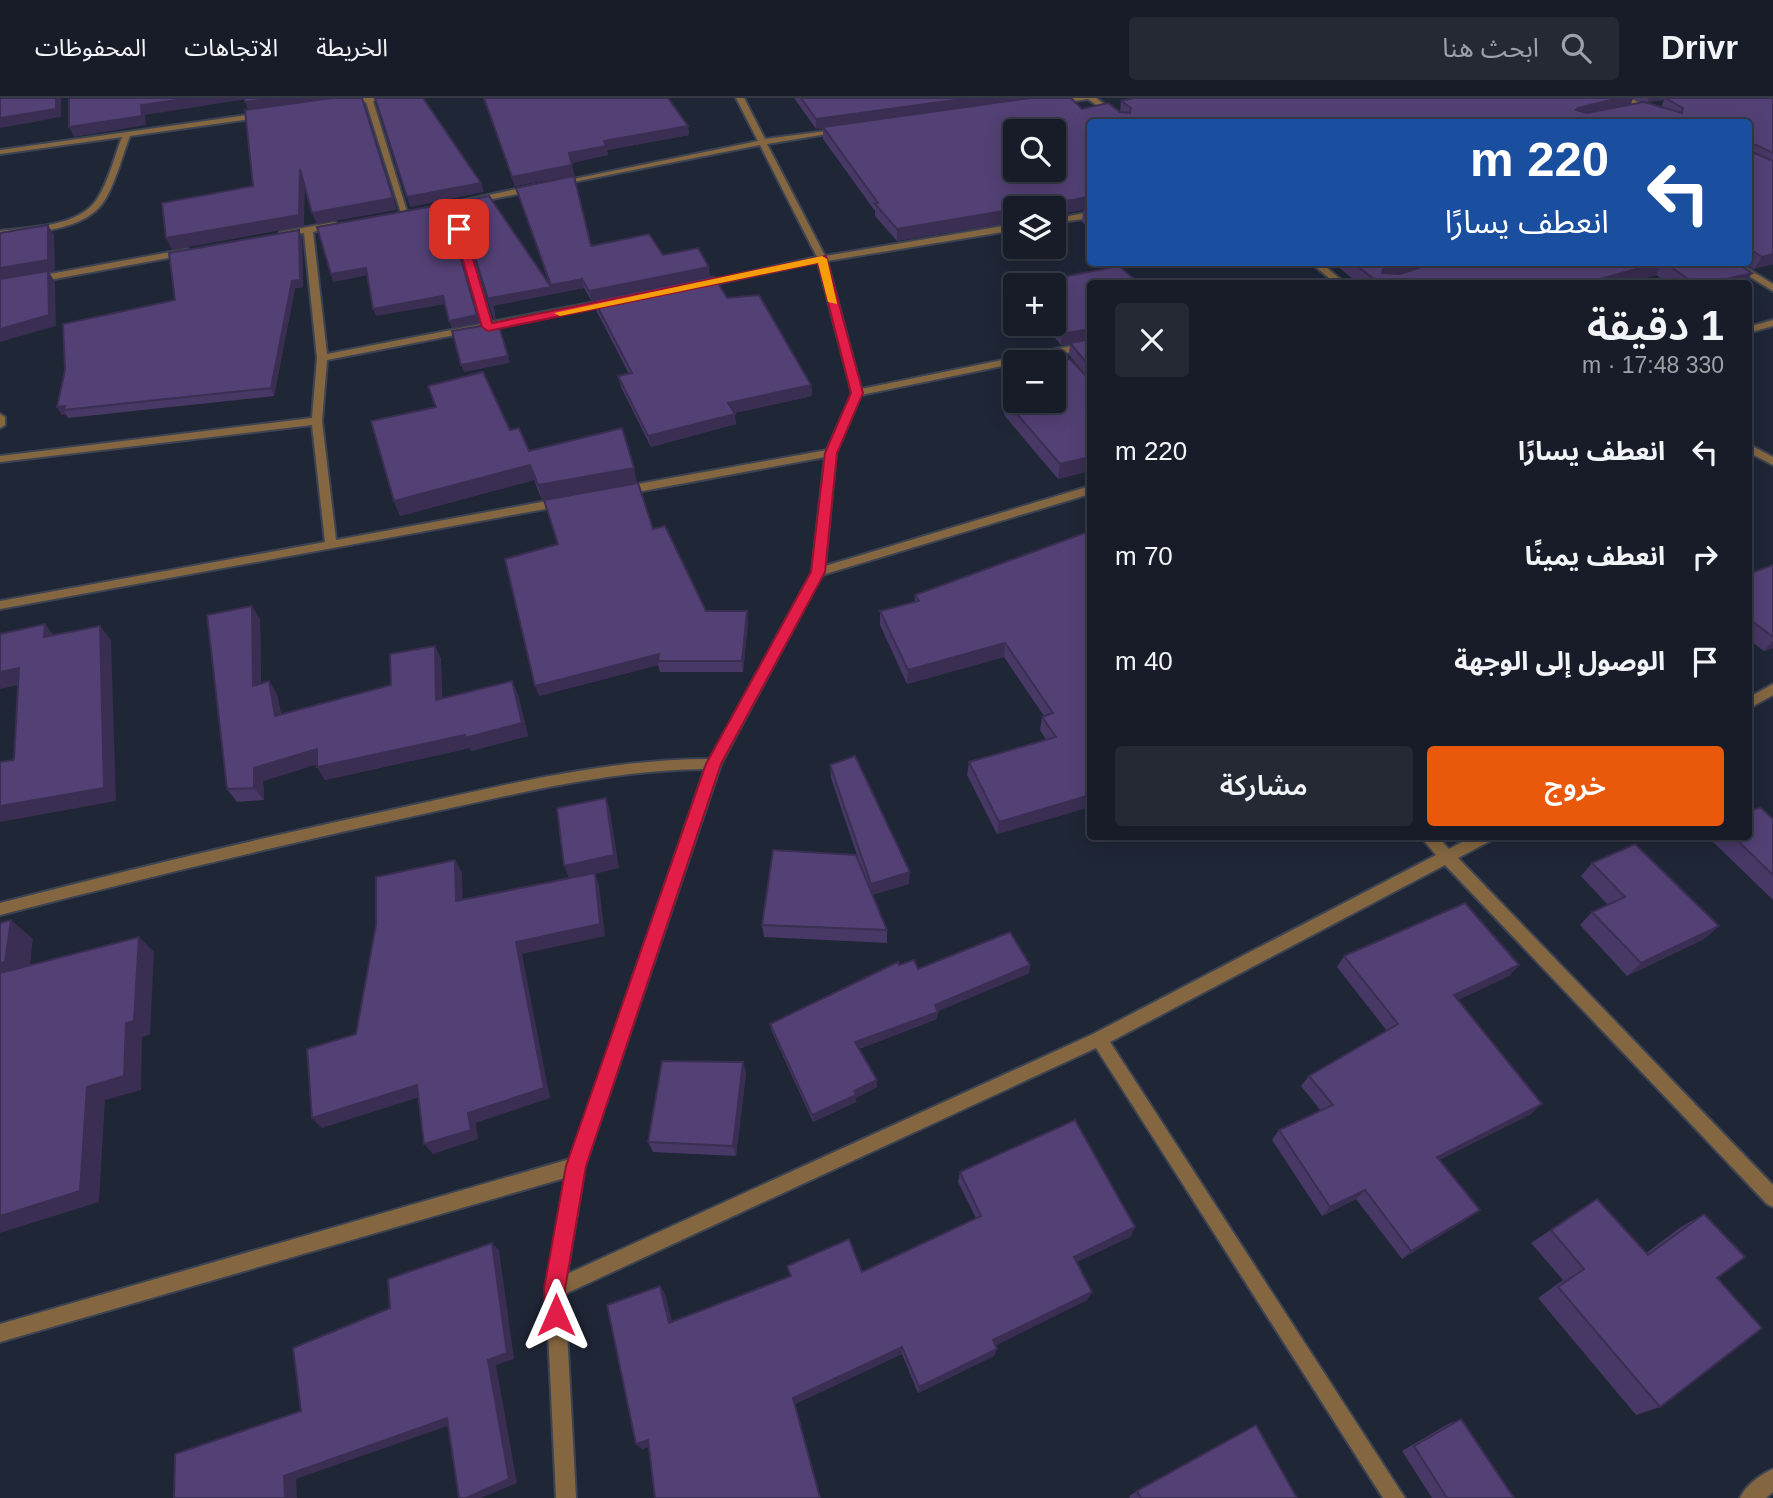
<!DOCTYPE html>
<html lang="ar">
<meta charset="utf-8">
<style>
body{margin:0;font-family:Arial,"Noto Sans Arabic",sans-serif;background:#242934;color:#f1f3f6;direction:rtl;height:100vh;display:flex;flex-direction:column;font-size:26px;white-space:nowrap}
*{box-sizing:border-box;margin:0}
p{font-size:23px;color:#9ea1a8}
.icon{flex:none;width:38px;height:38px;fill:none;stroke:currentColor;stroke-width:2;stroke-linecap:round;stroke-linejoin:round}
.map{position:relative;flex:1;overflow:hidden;direction:ltr}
.details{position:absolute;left:1087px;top:182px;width:665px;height:560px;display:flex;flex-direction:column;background:#171c28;border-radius:7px;box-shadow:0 4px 18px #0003,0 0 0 2px #363a45;direction:rtl}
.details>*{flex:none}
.top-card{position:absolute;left:1087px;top:21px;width:665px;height:147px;border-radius:7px;box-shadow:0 4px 18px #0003,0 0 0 2px #363a45;direction:rtl;background:#1a4fa0;color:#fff;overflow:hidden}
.fabs{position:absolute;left:1003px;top:21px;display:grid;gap:14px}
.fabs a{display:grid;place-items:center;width:63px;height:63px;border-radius:7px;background:#171c28;box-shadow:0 4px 18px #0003,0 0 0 2px #363a45;font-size:35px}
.pin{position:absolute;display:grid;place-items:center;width:60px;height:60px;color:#fff;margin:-30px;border-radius:14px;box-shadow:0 4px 10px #0006}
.me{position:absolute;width:77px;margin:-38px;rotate:0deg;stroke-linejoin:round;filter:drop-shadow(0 0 5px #0008)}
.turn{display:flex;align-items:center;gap:24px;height:147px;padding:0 28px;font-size:32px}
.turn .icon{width:91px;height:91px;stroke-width:2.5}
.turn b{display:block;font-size:49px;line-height:60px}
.round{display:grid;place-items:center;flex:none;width:74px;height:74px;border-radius:7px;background:#242934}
.head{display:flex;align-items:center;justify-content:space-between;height:119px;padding:0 28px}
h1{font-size:42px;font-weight:600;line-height:52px}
.action{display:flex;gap:14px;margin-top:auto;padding:14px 28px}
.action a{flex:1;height:80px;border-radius:7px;background:#ea580c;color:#fff;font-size:28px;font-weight:600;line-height:80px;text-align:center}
.action a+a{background:#242934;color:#f1f3f6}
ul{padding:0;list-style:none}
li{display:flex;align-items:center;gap:21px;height:105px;padding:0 28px}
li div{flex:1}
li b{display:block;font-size:26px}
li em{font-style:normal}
header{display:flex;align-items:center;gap:42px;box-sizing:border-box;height:98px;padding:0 35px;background:#171c28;border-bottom:2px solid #363a45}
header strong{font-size:33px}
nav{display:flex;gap:38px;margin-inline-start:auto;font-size:24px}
.search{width:490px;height:63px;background:#242934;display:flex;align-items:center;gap:18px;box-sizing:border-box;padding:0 24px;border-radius:7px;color:#9ea1a8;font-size:26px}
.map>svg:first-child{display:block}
</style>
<header>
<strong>Drivr</strong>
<div class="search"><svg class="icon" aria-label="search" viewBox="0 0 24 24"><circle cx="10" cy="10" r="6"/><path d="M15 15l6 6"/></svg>ابحث هنا</div>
<nav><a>الخريطة</a><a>الاتجاهات</a><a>المحفوظات</a></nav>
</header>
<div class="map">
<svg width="1773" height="1400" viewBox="0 0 1773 1400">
<rect width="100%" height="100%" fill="#1f2636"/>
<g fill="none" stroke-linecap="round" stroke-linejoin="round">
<defs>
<g id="street">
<polygon points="362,0 381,0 373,3 408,117 401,115 366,4 344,7 340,5"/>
<path d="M736,0H744L765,41L841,31L845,33L767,46L825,158L1015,126V132L827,163L861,291L1090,244V250L861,297L836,355L825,468L1090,388V396L822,477L721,666L585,1068L567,1176L1093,936L1436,757L1420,738H1437L1449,751L1473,738H1494L1492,742L1458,760L1773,1087V1109L1767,1106L1445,767L1110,944L1405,1400H1383L1096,950L565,1196L576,1400H556L546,1191L565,1080L0,1244V1226L570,1061L705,671C609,672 516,696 423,716C281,747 140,781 0,817V805C139,769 278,736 418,706C514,685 610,661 710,661L812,474L825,359L621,397L615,393L621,389L827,352L852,295L818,164L700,189L695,186L817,159L760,47L558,87L554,85L758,43Z"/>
<polygon points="1068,0 1096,0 1128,24 1120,24 1088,1 1055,6 1051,4"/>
<polygon points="1620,0 1630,0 1676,24 1667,24"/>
<path d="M262,15L266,17L265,19L130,38C122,58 117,81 106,100C87,134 34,133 0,139V133C30,129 79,129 97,101C109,83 114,59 122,39L0,56V52Z"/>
<polygon points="535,87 538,88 538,92 457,108 491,224 611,201 614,202 614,206 327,262 322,323 336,442 563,400 567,401 567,407 0,511 0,503 325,444 312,327 0,364 0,358 312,320 317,260 304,135 283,139 279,136 280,134 335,124 339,127 313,134 327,256 482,226 448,110 428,114 424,111"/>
<polygon points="1090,114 1090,120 1054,125 1054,121"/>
<polygon points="187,151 190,152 190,156 0,191 0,185"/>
<polygon points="1310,164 1320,164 1346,186 1336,186"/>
<polygon points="1726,164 1737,164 1773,186 1773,193"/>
<polygon points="1773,222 1773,228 1748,235 1748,229"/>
<polygon points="0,316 5,319 5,327 0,330"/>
<polygon points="1748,346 1773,359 1773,367 1748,354"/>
<polygon points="1773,586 1773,597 1748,611 1748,600"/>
<path d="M1773,1371V1394L1766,1400H1740C1745,1388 1761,1376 1773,1371Z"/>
</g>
</defs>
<!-- street casing -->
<use href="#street" stroke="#3c4352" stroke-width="4"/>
<!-- street -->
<use href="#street" fill="#846640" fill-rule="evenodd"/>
</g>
<!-- wall -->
<g fill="#473865" fill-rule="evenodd">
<polygon points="483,0 688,28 689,37 607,52 608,57 571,65 574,77 515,88"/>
<path d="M794,0H1071L1082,11L1120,14L1121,3L1135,0H1773V166L1754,171L1745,166L1744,169L1752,175L1745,186H1669L1656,177L1623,186H1359L1332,164H1748V24H1090V131L1082,124L1083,112L1054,117V110H1015V124L897,143L875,118V113L823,41V31H816ZM1633,1L1644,4L1630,6ZM1664,2L1661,9L1647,4Z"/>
<polygon points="516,90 591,148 663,157 710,178 591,202 584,190 553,196 552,192 553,196 492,208 496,221 494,222 458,104 550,188"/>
<polygon points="302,139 303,189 295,190 274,298 68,320 66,316 62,317 57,309 175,202"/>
<polygon points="1090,186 1090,373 1058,381 1004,317 1005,302 1088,280 1069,257 1070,246 1061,247 1043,226 1054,226"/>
<polygon points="727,200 811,287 812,298 734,315 736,326 651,349 621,289 618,278 629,276 596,212 594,202"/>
<polygon points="428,288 510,332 529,353 637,384 542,402 534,382 400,418 394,403 436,309"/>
<polygon points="653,431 706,513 747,513 748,524 743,574 660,574 658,567 539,598"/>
<polygon points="1090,433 1090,709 997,736 967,677 969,664 1046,642 1040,632 1042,619 1044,618 1004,559 907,586 880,527 880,513 915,504 915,497"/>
<polygon points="1773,467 1773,550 1764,553 1748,541 1748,470 1754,474"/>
<polygon points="260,521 261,585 277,596 281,616 391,587 435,548 441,561 442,601 518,597 528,638 471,653 470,650 325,682 317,669 317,666 263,683 264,702 237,704 227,691"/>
<polygon points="830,667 909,786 872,797 887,832 887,845 764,839 762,827 863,775 831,680"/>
<polygon points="1773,721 1773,802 1708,739 1748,738"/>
<polygon points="1592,765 1719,828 1704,841 1627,878 1580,827 1592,814 1608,807 1581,778"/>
<polygon points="1344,858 1519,867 1509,878 1458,902 1531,1016 1439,1062 1469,1120 1402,1161 1356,1101 1322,1118 1272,1042 1279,1032 1321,1013 1301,988 1309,978 1387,933 1337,869"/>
<polygon points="899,867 918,871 1030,867 1029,875 938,913 937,921 859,951 877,982 877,989 856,1000 856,1004 813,1024 772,934 770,926"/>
<polygon points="743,964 746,975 736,1058 653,1054 648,1044"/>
<polygon points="960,1074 1135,1129 1130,1139 1076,1164 1092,1194 1087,1202 995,1247 994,1258 918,1295 902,1256 795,1306 821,1400 655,1400 649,1349 642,1351 660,1188 665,1196 672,1224 790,1178 787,1168 862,1174 976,1120 958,1084"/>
<polygon points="1597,1101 1646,1155 1681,1129 1704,1116 1717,1180 1660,1309 1636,1317 1538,1200 1563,1182 1531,1145"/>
<polygon points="1461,1321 1514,1400 1432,1400 1402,1353 1448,1326"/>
<polygon points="1137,1393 1297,1400 1130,1400 1129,1398"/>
</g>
<!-- shaded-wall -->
<g fill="#3a2e52">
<polygon points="56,0 61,0 61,19 0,30 0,20"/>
<polygon points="191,0 247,0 247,1 145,17 146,27 74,39 69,29 141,7"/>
<polygon points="274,0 343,0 249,14 245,4"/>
<polygon points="362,0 397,112 317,126 312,115"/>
<polygon points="970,0 1048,0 823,29 823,31 816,31 816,21"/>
<polygon points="1619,0 1633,0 1630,8 1570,24 1578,10"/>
<polygon points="1649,0 1677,0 1665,0 1664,2 1647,4"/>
<polygon points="688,28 689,37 607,52 608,57 571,65 569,55 604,43"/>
<polygon points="572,67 574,77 515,88 512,79"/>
<polygon points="300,71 305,82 304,128 172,152 166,140"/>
<polygon points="481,85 484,94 410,109 407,99"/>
<polygon points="1090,99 1089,111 1054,117 1054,110 1023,110"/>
<polygon points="1015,111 1015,124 897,143 897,131"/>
<polygon points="447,113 480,225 452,230 449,223"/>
<polygon points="48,127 54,137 55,173 49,174 55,184 56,228 0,244 0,170"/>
<polygon points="299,132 302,139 303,189 295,190 274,298 271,290"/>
<polygon points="1773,156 1773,166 1754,171 1762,159"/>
<polygon points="1403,164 1440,164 1378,183 1383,171"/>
<polygon points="1663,164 1656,177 1623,186 1583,186"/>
<polygon points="1742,164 1746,164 1740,176 1738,166"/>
<polygon points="709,169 710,178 591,202 589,193"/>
<polygon points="366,170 369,177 333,184 331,176"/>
<polygon points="1752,175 1745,186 1706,186"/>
<polygon points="582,181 584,190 553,196 551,187"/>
<polygon points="551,189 553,196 492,208 490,200"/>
<polygon points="443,198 445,206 376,218 373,211"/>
<polygon points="492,214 494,214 496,221 494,222"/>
<polygon points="1090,231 1090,242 1061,247 1062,236"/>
<polygon points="508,258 510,265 464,274 461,267"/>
<polygon points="811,287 812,298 729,316 728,305"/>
<polygon points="65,308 63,312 66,316 62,317 57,309"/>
<polygon points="735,316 736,326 651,349 648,338"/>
<polygon points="1090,359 1090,373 1058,381 1060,366"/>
<polygon points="530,367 534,382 400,418 394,403"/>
<polygon points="634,370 637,384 542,402 538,387"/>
<polygon points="252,508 260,521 261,601 253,588"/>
<polygon points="747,513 748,524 743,574 742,563"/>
<polygon points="45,526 56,540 44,539"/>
<polygon points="100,528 111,542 116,703 0,724 0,708"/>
<polygon points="1773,543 1773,550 1764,553"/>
<polygon points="1005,545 1004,559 907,586 908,572"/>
<polygon points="435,548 441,561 442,615 436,602"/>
<polygon points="659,556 658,563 658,567 539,598 535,588"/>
<polygon points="19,570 31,584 0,591 0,574"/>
<polygon points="269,583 277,596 283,631 275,618"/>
<polygon points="512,583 518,597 528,638 471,653 470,650 325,682 317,669 465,637"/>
<polygon points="317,651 325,664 263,683 264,702 254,690 254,670"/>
<polygon points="1090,697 1090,709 997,736 999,724"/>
<polygon points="606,700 610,713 619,770 595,776 599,787 605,838 522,856 550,1000 476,1025 478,1041 433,1056 424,1046 468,1015 516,844 570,782 564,768"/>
<polygon points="455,762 462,774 463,815 456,803"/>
<polygon points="910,774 909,786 871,797 871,786"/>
<polygon points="11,822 33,841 28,882 0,889 0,865"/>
<polygon points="1719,828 1704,841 1627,878 1641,865"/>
<polygon points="139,839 154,854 150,937 142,939 141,992 105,1002 99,1104 0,1135 0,1118 87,989 126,925"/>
<polygon points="1030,867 1029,875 934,915 935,907"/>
<polygon points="1519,867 1509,878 1445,908 1454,897"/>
<polygon points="938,914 937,921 856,952 855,944"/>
<polygon points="743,964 746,975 736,1058 733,1048"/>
<polygon points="877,982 877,989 856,1000 856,1004 813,1024 812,1017"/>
<polygon points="417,987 426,997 322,1030 312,1020"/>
<polygon points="1542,1006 1531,1016 1427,1068 1437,1059"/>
<polygon points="1365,1092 1356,1101 1322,1118 1330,1109"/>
<polygon points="1480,1112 1469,1120 1402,1161 1411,1153"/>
<polygon points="1135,1129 1130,1139 1069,1168 1074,1159"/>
<polygon points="492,1145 499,1152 514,1261 496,1267 517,1385 481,1400 466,1400 488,1262"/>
<polygon points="660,1188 665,1196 674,1233 669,1225"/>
<polygon points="1092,1194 1087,1202 991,1250 993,1242"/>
<polygon points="902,1249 902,1256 795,1306 820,1400 793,1300"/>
<polygon points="997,1251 994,1258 918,1295 919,1289"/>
<polygon points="447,1320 456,1325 296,1381 297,1400 285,1400 284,1378"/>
<polygon points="648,1342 653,1347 642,1351 636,1346"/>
</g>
<!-- building -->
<g fill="#534175" stroke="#3a2e52" stroke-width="2" fill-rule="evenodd">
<polygon points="0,0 56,0 56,11 0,20"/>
<polygon points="69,0 191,0 141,7 142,18 69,29"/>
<polygon points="244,0 274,0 245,4"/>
<polygon points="332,0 362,0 393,100 312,115 300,71 299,117 166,140 162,105 253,88 245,12"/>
<polygon points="375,0 423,0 481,85 407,99"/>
<polygon points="484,0 668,0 688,28 604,43 606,48 569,55 572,67 512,79"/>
<polygon points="801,0 970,0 816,21"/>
<path d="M1031,0H1071L1082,11L1108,5L1120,14L1130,15L1131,10L1121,3L1134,0H1619L1578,10L1576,12L1587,15L1644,4L1682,15L1683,10L1665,0H1773V55L1756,47H1753L1752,54L1773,63V156L1762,159L1748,150V24H1090V99L1023,110H1015V111L897,131L875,106L878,105L823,29ZM1015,33H1054V72H1015Z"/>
<polygon points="574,78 591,148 649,136 663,157 698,150 709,169 589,193 582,181 551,187 516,90"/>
<polygon points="489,98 551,189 490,200 494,214 492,214 458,104"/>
<polygon points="445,106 477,217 449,223 443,198 373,211 366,170 331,176 317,129"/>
<polygon points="1090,110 1090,117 1084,111"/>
<polygon points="48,127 48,162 0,170 0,135"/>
<polygon points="299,132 300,182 292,183 271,290 63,312 65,308 57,309 65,272 63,226 175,202 169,155"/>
<polygon points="1352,164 1403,164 1383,171 1382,175 1400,176 1437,164 1661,164 1583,186 1376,186 1379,185"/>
<polygon points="1664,164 1742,164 1738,166 1752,175 1706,186 1695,186"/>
<polygon points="1119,168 1140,186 1090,186 1090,231 1062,236 1054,225 1054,187 1021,187"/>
<polygon points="48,173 49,217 0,231 0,181"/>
<polygon points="714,178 727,200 759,197 811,287 728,305 735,316 648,338 618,278 632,275 594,202"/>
<polygon points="498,225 508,258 461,267 452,233"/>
<polygon points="1090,241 1090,269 1070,245"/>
<polygon points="1070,261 1090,282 1090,359 1060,366 1005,302 1015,299 1015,303 1054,303 1054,264"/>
<polygon points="483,274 510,332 519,330 529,353 622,330 634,370 538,387 530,367 394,403 371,323 436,309 428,288"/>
<polygon points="638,385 653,431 665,428 706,513 747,513 742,563 658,563 659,556 535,588 505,461 558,446 544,402"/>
<polygon points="1090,433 1090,697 999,724 969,664 1056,639 1042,619 1053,615 1005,545 908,572 880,513 919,503 915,497"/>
<polygon points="1773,467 1773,539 1748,520 1748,470 1754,474"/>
<polygon points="252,508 253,588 269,583 275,618 391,587 390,556 435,548 436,602 512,583 522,625 465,640 465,637 317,669 317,651 254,670 254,690 227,691 207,517"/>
<polygon points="45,526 44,539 100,528 104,690 0,708 0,664 14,662 19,570 0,574 0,536"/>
<polygon points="855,658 910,774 871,786 830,667"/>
<polygon points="606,700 614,757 564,768 557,710"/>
<polygon points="1760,709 1773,721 1773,777 1733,738 1748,738 1748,714"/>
<polygon points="1635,746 1719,828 1641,865 1592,814 1625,799 1592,765"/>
<polygon points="773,752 856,757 887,832 762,827"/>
<polygon points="455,762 456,803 595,775 600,826 516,844 544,990 468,1015 471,1032 424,1046 417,987 312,1020 307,951 356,936 376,827 376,779"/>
<polygon points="1465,805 1519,867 1454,897 1542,1006 1437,1059 1480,1112 1411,1153 1365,1092 1330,1109 1279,1032 1333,1007 1309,978 1398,926 1344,858"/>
<polygon points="11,822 5,864 0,865 0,825"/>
<polygon points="1010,834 1030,867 935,907 938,914 855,944 877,982 854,993 856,997 812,1017 770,926 898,864 899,867 914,862 918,871"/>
<polygon points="139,839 134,923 126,925 124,978 87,989 80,1093 0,1118 0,875"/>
<polygon points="662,963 743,964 733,1048 648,1044"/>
<polygon points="1075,1022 1135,1129 1074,1159 1092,1194 993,1242 997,1251 919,1289 902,1249 793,1300 820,1400 655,1400 648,1342 636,1346 607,1207 660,1188 669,1225 791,1178 787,1168 849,1141 862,1174 981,1118 960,1074"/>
<polygon points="1597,1101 1648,1157 1704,1116 1745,1159 1717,1180 1762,1230 1660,1309 1558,1189 1584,1171 1551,1132"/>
<polygon points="492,1145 507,1255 488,1262 509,1381 466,1400 459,1400 447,1320 284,1378 285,1400 174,1400 175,1356 301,1313 293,1250 390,1210 388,1181"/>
<polygon points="1461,1321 1514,1400 1447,1400 1414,1348"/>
<polygon points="1256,1327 1297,1400 1141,1400 1137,1393"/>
</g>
<!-- route -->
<polygon fill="#e11d48" stroke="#92132f" stroke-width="2" points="459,128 464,131 492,225 826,158 863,295 837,355 825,474 721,666 586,1068 565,1191 567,1217 564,1225 556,1228 549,1225 545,1217 544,1191 566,1068 706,666 811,474 825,355 851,295 818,165 488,233 482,229 454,131"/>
<!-- slow -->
<polygon fill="#f59e0b" points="822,158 827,161 837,206 828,204 818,165 560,218 554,215"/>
</svg>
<div class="fabs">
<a><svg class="icon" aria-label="search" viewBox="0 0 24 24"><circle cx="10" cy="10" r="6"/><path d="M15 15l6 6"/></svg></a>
<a><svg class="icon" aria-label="layers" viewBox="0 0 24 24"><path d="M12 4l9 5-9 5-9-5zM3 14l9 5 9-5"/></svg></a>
<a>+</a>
<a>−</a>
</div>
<div class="pin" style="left:459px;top:131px;background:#d93025"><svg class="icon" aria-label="arrive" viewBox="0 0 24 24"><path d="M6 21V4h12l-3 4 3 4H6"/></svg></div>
<svg class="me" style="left:556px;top:1217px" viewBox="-20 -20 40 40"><path d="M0-17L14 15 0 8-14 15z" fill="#e11d48" stroke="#fff" stroke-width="4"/></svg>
<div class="top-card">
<div class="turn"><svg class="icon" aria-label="left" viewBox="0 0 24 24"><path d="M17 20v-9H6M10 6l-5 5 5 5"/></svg><div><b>220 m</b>انعطف يسارًا</div></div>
</div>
<section class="details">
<div class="head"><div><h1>1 دقيقة</h1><p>330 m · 17:48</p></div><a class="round"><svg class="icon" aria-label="close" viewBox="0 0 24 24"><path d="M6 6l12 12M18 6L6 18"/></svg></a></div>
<ul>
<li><svg class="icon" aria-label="left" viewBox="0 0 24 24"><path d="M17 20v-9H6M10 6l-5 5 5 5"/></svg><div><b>انعطف يسارًا</b></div><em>220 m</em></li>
<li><svg class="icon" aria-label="right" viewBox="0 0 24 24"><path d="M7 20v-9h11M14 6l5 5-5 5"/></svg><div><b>انعطف يمينًا</b></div><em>70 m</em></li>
<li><svg class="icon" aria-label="arrive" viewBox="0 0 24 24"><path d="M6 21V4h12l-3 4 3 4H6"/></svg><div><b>الوصول إلى الوجهة</b></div><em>40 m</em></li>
</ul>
<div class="action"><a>خروج</a><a>مشاركة</a></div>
</section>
</div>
